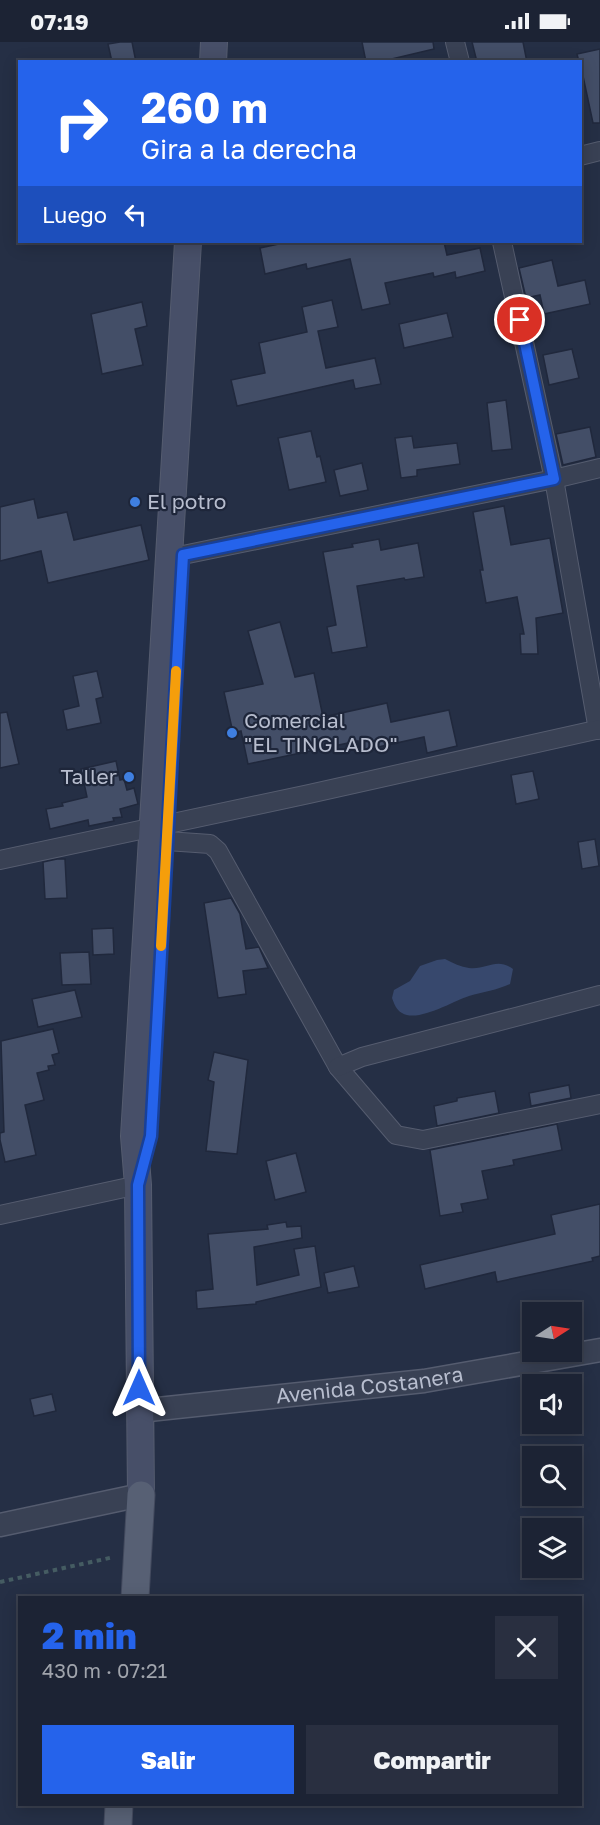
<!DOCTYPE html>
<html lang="es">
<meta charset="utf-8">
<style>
body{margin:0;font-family:"Golos Text",sans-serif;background:#292f40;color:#f1f3f6;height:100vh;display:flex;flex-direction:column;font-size:22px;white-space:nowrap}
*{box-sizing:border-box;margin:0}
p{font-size:20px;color:#a0a4ac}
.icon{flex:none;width:33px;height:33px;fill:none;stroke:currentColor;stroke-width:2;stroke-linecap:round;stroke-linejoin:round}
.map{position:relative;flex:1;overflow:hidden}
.drawer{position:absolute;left:18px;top:1554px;width:564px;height:210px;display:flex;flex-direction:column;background:#1c2334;border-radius:0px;box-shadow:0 3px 15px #0003,0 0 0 2px #3a404f}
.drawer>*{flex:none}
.guide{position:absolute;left:18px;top:18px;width:564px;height:183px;border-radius:0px;box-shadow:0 3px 15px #0003,0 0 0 2px #3a404f;background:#2563eb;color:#fff;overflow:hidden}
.needle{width:39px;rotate:78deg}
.tools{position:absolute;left:522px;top:1260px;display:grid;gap:12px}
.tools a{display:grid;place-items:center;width:60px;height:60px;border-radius:0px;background:#1c2334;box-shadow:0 3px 15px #0003,0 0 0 2px #3a404f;font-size:30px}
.pin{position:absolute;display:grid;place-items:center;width:51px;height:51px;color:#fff;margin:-26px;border:3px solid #fff;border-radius:50%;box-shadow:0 2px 6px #0007}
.me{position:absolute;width:66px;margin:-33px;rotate:0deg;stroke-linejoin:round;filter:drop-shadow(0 0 4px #0008)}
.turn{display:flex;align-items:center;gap:21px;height:126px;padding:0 24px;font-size:27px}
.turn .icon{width:78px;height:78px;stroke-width:2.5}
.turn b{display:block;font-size:42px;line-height:51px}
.then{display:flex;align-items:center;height:57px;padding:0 24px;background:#0003;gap:12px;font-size:22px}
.round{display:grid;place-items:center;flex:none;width:63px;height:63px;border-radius:0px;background:#292f40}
.overview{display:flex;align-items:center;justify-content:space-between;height:102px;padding:0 24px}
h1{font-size:36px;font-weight:800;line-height:45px;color:#2563eb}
.cta{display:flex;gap:12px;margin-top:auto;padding:12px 24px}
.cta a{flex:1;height:69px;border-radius:0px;background:#2563eb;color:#fff;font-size:24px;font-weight:800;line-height:69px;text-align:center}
.cta a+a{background:#292f40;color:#f1f3f6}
.status{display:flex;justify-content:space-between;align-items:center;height:42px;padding:0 30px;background:#1c2334;direction:ltr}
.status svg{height:16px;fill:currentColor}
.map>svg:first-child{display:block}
</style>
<div class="status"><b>07:19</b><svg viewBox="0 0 49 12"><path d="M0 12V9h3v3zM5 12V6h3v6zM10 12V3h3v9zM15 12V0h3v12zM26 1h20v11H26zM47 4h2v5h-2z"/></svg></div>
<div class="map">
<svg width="600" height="1783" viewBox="0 0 600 1783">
<rect width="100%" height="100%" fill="#252f45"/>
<!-- water -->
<path fill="#37486d" d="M445,917C453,921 461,925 469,926C487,928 496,915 513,927L510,942C497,948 483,950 469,954C453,959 418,981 402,971C396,968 394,961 392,956L394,948L410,939L420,924L437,918Z"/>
<!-- building -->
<g fill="#434e67" stroke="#20283c" stroke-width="1.5">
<polygon points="120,0 132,0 136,20 112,20 108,2"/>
<polygon points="362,0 433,0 434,7 379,20 366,20"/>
<polygon points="472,0 523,0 527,20 477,20"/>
<polygon points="600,7 600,81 593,81 580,20 579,20 577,12"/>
<polygon points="288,200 444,200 447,213 480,206 485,229 456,236 455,230 434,235 433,231 385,241 390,262 362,268 350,217 307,227 306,222 265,232 260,206"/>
<polygon points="552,218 558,244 585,238 590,262 544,272 540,253 526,256 519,226"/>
<polygon points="332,258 338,285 318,289 326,326 375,316 381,342 355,347 353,338 237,364 231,338 265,331 259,301 307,290 302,265"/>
<polygon points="142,260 147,284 135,287 143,323 102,332 91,272"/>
<polygon points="447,271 453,295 404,306 399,282"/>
<polygon points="572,307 579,336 549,343 543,313"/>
<polygon points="506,358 512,407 492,409 487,361"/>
<polygon points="590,385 596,415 563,423 556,392"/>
<polygon points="311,389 317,415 320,414 326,440 289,448 278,396"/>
<polygon points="412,394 414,406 457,401 460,422 417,428 417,434 401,436 395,396"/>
<polygon points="362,421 368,448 340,454 334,428"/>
<polygon points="34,457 38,476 67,470 74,498 141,483 149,518 48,541 41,509 0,519 0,465"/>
<polygon points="504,464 511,503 550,496 563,571 536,576 538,612 521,612 520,592 524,592 517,555 486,561 480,528 483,528 473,470"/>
<polygon points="379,497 381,508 418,501 424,535 405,538 404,536 357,544 367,605 332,611 327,585 336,583 323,510 353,505 352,502"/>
<polygon points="280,580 295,635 314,631 323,675 387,661 391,680 449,668 457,704 427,711 424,695 360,709 358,699 248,722 241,689 233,691 224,650 263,642 248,589"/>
<polygon points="97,629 103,655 96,657 101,681 67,688 63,668 79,664 73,634"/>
<polygon points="7,670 19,722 0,726 0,671"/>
<polygon points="116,719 120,738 124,737 127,748 134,746 138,762 120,767 122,775 113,776 114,779 89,784 88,778 50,787 46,767 63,764 62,761 87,755 81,727"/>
<polygon points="533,729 539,757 516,762 511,733"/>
<polygon points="595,797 599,824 582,827 578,800"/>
<polygon points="57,817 65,817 67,856 45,857 43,820"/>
<polygon points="231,856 240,872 246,907 259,905 268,926 243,929 246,952 218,956 204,861"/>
<polygon points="113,886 114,912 93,913 92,887"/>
<polygon points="89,910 91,942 62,943 60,911"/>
<polygon points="75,948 82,975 38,985 32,957"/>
<polygon points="53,987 59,1011 52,1013 55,1023 48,1024 49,1028 37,1031 44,1058 25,1063 36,1113 5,1120 0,1098 0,1091 4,1090 1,999"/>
<polygon points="214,1010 248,1018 237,1112 206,1109 214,1040 208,1038"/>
<polygon points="569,1043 571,1056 531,1064 529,1051"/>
<polygon points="495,1049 499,1071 437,1084 434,1064 457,1059 457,1056"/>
<polygon points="557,1082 562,1108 513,1118 514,1123 482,1129 488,1157 461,1162 463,1170 440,1174 430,1108"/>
<polygon points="296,1111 306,1150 275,1158 266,1119"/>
<polygon points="600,1162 600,1214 592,1216 593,1219 497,1240 495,1230 425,1247 420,1223 555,1192 551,1173"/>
<polygon points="286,1180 287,1185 301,1184 302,1196 254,1205 257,1243 299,1233 294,1207 315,1204 321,1245 256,1260 256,1262 197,1267 196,1249 213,1247 208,1192 268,1187 267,1183"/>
<polygon points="354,1224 359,1245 328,1251 324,1231"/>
<polygon points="52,1352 56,1369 34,1374 30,1357"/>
</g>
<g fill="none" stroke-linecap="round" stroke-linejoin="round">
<defs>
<g id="minor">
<polyline points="455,0 460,20"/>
<polyline points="580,114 600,109"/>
<polyline points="502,200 554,437 598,688"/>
<polyline points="183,513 554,437 600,426"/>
<polyline points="167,799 210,802 218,809 338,1025 396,1093 423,1098 600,1062"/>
<polyline points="0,818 309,752 600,687"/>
<polyline points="338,1025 362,1015 600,953"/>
<polyline points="0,1173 138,1143"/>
</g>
<g id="tertiary">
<path id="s1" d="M139,1369L424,1339L600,1308"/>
<polyline points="0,1483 141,1453"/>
</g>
<g id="secondary">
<polyline points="213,20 214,0"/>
<polyline points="141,1453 138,1143 134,1094 188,200"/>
</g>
<g id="primary">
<polyline points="135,1556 141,1453"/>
<polyline points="118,1783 119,1762"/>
</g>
</defs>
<!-- minor casing -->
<use href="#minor" stroke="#555c6f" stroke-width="20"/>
<!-- tertiary casing -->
<use href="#tertiary" stroke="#555c6f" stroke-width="25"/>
<!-- secondary casing -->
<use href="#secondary" stroke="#555c6f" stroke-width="28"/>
<!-- primary casing -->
<use href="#primary" stroke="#434a5e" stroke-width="29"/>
<!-- path -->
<polyline stroke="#455c62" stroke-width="4" stroke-dasharray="4.5 4.5" stroke-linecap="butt" points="0,1540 114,1515"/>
<!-- minor -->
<use href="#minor" stroke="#394154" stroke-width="18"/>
<!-- tertiary -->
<use href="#tertiary" stroke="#394154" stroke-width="22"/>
<!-- secondary -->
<use href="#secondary" stroke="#474f68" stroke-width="26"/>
<!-- primary -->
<use href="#primary" stroke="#576074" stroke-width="27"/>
</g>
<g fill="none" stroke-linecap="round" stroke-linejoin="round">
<defs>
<polyline id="route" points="139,1346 138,1143 151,1094 183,513 554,437 520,278"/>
</defs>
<!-- route casing -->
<use href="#route" stroke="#184099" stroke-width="15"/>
<!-- route -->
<use href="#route" stroke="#2563eb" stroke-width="10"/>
<!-- slow -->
<polyline stroke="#f59e0b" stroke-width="10" points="161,904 176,629"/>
</g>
<!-- markers -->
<g fill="#3f7fe0" stroke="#1e263a" stroke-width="2">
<circle cx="135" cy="460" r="6"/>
<circle cx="232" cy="691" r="6"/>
<circle cx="129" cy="735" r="6"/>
</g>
<g text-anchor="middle" stroke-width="4.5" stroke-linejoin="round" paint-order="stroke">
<!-- poi labels -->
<g font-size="21" fill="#b7bdce" stroke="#1e263a" text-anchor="start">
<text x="147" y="467">El potro</text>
<text x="244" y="686">Comercial<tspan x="244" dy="24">"EL TINGLADO"</tspan></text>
<text x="117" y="742" text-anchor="end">Taller</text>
</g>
<!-- street labels -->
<g font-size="21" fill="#b7bdce" stroke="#1e263a">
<text dy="7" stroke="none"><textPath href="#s1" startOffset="232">Avenida Costanera</textPath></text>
</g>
</g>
</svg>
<div class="tools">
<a><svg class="needle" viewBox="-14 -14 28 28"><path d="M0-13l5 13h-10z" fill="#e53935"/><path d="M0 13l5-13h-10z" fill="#a0a4ac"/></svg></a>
<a><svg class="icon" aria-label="sound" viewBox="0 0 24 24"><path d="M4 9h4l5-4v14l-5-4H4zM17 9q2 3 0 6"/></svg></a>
<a><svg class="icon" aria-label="search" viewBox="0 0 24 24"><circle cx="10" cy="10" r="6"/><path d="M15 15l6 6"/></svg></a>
<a><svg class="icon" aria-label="layers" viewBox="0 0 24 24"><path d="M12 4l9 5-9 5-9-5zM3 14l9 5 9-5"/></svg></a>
</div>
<div class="pin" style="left:520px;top:278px;background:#d93025"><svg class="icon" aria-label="arrive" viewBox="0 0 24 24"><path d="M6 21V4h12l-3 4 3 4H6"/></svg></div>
<svg class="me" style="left:139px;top:1346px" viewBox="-20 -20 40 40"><path d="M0-17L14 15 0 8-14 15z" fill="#2563eb" stroke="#fff" stroke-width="4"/></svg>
<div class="guide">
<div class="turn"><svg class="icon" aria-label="right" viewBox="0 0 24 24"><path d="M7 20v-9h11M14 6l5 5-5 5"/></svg><div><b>260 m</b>Gira a la derecha</div></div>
<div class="then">Luego<svg class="icon" aria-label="left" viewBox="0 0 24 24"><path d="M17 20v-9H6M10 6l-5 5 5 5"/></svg></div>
</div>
<section class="drawer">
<div class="overview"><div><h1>2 min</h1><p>430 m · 07:21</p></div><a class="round"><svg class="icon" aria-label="close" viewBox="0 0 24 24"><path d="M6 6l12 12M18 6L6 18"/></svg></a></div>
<div class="cta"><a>Salir</a><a>Compartir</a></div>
</section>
</div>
